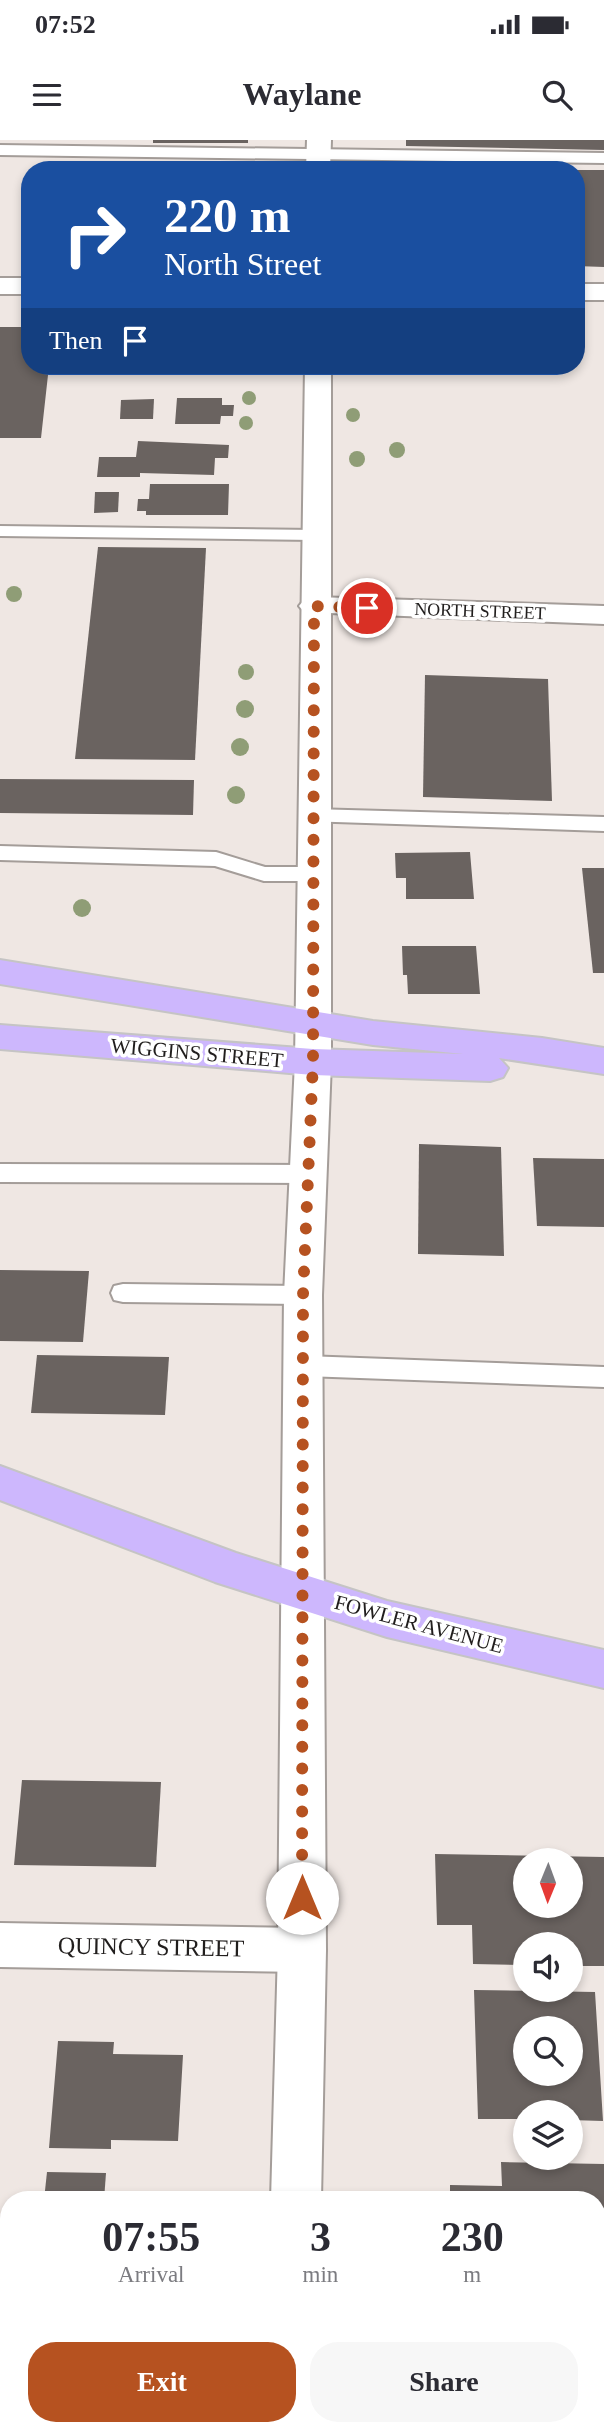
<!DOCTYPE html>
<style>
body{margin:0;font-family:Georgia,serif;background:#f7f7f7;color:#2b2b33;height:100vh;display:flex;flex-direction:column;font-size:26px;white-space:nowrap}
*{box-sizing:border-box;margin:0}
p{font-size:23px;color:#7c7c81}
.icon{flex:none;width:38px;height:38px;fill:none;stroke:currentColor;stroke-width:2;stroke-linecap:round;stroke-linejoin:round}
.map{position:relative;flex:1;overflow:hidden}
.drawer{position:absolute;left:0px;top:2051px;width:606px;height:245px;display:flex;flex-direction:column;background:#fff;border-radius:28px 28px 0 0;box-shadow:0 4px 10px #0003}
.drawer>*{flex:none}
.banner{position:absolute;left:21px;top:21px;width:564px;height:214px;border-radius:28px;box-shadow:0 4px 10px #0003;background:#1a4fa0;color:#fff;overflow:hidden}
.needle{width:46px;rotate:181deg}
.buttons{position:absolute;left:513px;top:1708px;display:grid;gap:14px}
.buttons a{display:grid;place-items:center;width:70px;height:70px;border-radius:50%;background:#fff;box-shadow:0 4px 10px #0003;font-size:35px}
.pin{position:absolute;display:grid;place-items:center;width:60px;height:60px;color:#fff;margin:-30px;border:4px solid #fff;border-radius:50%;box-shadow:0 2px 7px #0007}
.me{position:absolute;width:77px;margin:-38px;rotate:0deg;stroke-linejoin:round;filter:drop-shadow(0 0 5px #0008)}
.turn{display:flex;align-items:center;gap:24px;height:147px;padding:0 28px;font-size:32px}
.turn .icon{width:91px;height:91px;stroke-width:2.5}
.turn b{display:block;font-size:49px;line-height:60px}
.then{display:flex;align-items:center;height:66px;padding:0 28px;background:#0003;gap:14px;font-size:26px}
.eta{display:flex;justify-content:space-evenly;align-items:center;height:119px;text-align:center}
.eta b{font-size:42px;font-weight:700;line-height:49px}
.cta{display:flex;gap:14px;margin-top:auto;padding:14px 28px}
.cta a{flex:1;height:80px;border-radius:28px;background:#b65220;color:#fff;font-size:28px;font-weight:700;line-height:80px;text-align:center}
.cta a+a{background:#f7f7f7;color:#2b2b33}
.status{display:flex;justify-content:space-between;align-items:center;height:49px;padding:0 35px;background:#fff;direction:ltr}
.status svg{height:19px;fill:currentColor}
header{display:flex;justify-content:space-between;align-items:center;height:91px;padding:0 28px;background:#fff;font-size:32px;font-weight:700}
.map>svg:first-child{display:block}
</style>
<div class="status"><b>07:52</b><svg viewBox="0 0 49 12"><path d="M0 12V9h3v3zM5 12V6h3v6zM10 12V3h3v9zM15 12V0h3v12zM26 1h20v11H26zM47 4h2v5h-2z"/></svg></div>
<header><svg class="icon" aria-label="menu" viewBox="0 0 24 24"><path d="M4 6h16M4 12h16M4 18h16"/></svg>Waylane<svg class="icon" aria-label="search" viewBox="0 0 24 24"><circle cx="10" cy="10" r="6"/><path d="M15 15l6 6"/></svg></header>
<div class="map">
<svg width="604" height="2296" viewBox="0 0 604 2296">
<rect width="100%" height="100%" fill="#efe7e3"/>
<!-- building -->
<g fill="#6a6360" fill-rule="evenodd">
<rect x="153" y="0" width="95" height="3"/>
<polygon points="406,0 604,0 604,10 406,6"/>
<polygon points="378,26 459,27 459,30 377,30"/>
<polygon points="576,30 604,30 604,127 576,126"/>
<polygon points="0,187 30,187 30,226 49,226 41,298 0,298"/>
<polygon points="177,258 222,258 222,265 234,265 233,276 221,276 220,284 175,284"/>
<polygon points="154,259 153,279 120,279 121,260"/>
<polygon points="138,301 229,305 228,318 215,318 214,335 140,333 140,337 97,337 99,317 136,317"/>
<polygon points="150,344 229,344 228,375 146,375 146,371 137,371 138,359 149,359"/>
<polygon points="95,352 119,352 118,372 94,373"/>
<polygon points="98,407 206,408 195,620 75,619"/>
<polygon points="425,535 548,539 552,661 423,657"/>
<polygon points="0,639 194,640 193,675 0,673"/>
<polygon points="470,712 474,759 406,759 406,738 396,738 395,713"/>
<polygon points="582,728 604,728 604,833 593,833"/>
<polygon points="402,806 476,806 480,854 408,854 407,835 403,835"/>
<polygon points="419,1004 501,1007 504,1116 418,1114"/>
<polygon points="533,1018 604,1019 604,1087 537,1086"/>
<polygon points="0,1130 89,1131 83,1202 0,1201"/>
<polygon points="37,1215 169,1217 165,1275 31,1273"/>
<polygon points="22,1640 161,1642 156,1727 14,1725"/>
<path d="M435,1714L604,1717V1826H570V1804H525V1825L473,1824L472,1785H437ZM525,1720H570V1766H525Z"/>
<path d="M474,1850L595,1852L603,1981L570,1980V1972H525V1979H478ZM525,1888H570V1934H525Z"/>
<polygon points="58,1901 114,1902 113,1914 183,1915 178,2001 111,2000 111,2009 49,2008"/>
<polygon points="501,2022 604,2024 604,2135 597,2135 597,2060 450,2060 450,2045 502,2046"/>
<polygon points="47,2032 106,2033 104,2060 44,2060"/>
<rect x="597" y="2157" width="7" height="116"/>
<rect x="0" y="2184" width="9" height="105"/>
<polygon points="19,2287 165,2287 165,2292 90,2291 89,2296 19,2296"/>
</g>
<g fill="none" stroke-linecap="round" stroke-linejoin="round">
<defs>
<g id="service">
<polygon points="0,5 604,13 604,23 0,15"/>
<polygon points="0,386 315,390 324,395 315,400 0,396"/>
<polygon points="312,669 604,677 604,691 305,681 302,676"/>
<polygon points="0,706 216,712 265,727 312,727 323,734 312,741 264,741 215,726 0,720"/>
<polygon points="0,1024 308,1025 316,1028 320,1034 316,1040 308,1043 0,1042"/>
<polygon points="123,1144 303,1146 312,1148 315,1155 312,1162 303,1164 123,1162 114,1160 111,1153 114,1146"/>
<polygon points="305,1216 604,1227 604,1247 305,1236 296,1233 292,1226 296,1219"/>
</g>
<g id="minor">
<rect x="0" y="138" width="30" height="16"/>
<rect x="576" y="144" width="28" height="16"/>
<polygon points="314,457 604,466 604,484 304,472 299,466 304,460"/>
<polygon points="0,1783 302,1788 319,1794 326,1810 319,1826 302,1832 0,1827"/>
</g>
<g id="tertiary">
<polygon points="307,0 331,0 330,30 306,30"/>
<polygon points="305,226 331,226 331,922 322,1155 326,1810 321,2060 271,2060 278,1810 284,1155 295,922"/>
<polygon points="265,2287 319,2287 318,2296 264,2296"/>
</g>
<g id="primary">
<polygon points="0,820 373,881 542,898 604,908 604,934 499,918 508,928 503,937 490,941 313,935 0,909 0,885 313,909 463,914 373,905 0,844"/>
<polygon points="0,1326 236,1413 387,1461 604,1510 604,1548 387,1497 215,1442 0,1360"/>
</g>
</defs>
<!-- service casing -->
<use href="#service" stroke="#a49d99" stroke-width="4"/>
<!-- minor casing -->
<use href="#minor" stroke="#a49d99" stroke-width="4"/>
<!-- tertiary casing -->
<use href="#tertiary" stroke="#a49d99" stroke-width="4"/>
<!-- primary casing -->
<use href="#primary" stroke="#c5c4c4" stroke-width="4"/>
<!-- service -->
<use href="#service" fill="#fff" fill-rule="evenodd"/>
<!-- minor -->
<use href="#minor" fill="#fff" fill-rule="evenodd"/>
<!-- tertiary -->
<use href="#tertiary" fill="#fff" fill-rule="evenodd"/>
<!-- primary -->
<use href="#primary" fill="#cdb7fd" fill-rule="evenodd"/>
</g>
<!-- trees -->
<g fill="#8f9d76">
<circle cx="249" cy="258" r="7"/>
<circle cx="353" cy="275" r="7"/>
<circle cx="246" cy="283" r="7"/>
<circle cx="397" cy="310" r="8"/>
<circle cx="357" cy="319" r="8"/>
<circle cx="14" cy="454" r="8"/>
<circle cx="246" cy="532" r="8"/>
<circle cx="245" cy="569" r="9"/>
<circle cx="240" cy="607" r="9"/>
<circle cx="236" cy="655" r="9"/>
<circle cx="82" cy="768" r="9"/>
</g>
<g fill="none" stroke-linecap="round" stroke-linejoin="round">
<!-- route -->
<polyline stroke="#b65220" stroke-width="12" stroke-dasharray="0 21.6" points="302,1758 303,1155 313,922 314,466 367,468"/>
</g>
<g text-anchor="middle" stroke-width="7" stroke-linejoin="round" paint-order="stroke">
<!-- far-street labels -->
<g font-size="18" fill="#211e1d" stroke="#fff">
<text transform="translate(480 471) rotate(2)" y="6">NORTH STREET</text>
</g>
<!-- street labels -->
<g font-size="21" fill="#211e1d" stroke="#fff">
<text transform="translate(197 913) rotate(5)" y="7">WIGGINS STREET</text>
<text transform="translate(419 1484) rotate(15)" y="7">FOWLER AVENUE</text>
</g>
<!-- near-street labels -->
<g font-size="24" fill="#211e1d" stroke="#fff">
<text transform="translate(151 1807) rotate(1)" y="8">QUINCY STREET</text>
</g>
</g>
</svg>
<div class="buttons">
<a><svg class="needle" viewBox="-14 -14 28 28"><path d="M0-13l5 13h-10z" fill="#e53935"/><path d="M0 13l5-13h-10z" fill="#7c7c81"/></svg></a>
<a><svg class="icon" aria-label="sound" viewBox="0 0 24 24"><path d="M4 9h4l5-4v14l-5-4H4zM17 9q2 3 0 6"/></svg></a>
<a><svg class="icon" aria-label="search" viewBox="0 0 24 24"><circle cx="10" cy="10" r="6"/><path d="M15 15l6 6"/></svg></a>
<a><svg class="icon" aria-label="layers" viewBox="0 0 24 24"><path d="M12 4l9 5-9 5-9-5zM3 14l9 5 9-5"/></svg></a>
</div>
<div class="pin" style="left:367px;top:468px;background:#d93025"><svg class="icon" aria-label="arrive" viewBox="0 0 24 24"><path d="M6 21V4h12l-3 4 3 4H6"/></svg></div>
<svg class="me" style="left:302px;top:1758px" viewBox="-20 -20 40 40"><circle r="19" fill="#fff"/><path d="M0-13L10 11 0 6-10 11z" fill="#b65220"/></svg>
<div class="banner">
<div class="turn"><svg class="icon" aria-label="right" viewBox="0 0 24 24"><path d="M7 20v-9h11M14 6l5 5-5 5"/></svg><div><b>220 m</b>North Street</div></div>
<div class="then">Then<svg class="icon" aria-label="arrive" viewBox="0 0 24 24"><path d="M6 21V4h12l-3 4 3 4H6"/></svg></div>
</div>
<section class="drawer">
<div class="eta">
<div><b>07:55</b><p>Arrival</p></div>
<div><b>3</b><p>min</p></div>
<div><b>230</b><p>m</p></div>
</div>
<div class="cta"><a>Exit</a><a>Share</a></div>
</section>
</div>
